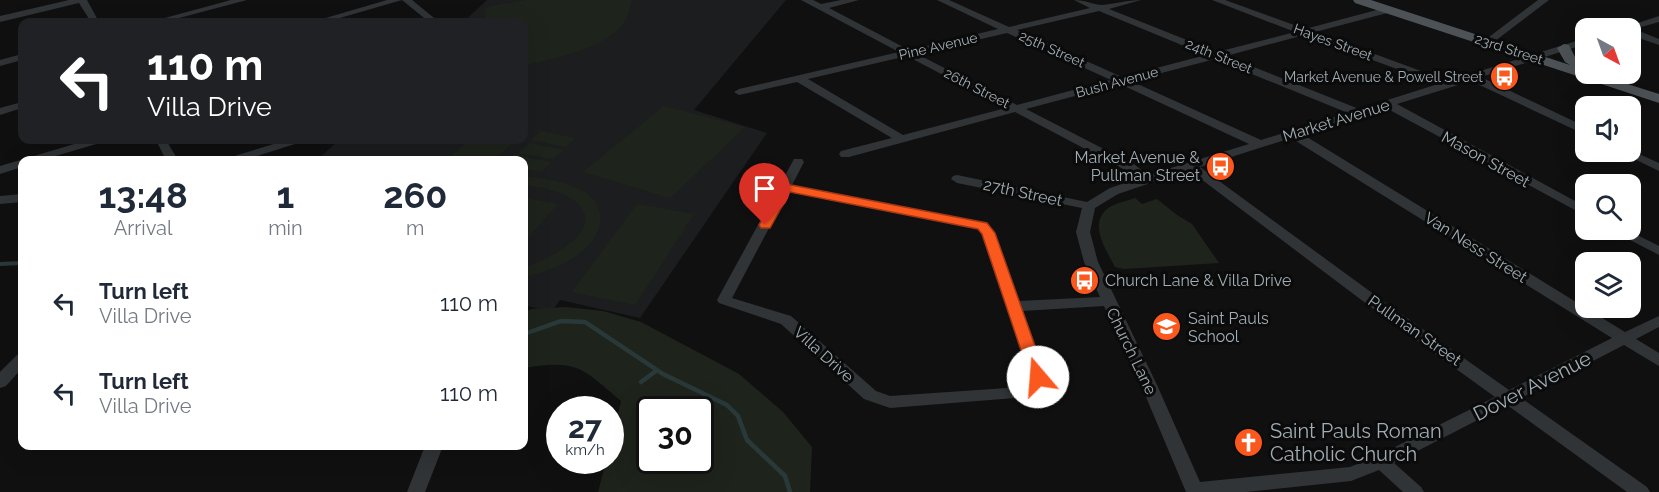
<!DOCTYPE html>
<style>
body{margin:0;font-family:Raleway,sans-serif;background:#f6f6f7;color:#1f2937;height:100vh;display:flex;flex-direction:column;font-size:22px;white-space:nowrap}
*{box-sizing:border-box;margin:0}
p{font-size:20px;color:#747a83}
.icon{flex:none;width:33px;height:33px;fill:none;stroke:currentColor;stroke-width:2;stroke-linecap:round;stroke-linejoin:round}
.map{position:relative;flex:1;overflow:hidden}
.panel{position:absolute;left:18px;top:156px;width:510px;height:294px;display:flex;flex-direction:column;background:#fff;border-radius:12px;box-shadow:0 6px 24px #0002}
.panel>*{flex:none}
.banner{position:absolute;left:18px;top:18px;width:510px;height:126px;border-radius:12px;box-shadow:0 6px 24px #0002;background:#202124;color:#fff;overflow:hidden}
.needle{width:39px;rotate:139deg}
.controls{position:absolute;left:1575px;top:18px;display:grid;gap:12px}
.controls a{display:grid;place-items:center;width:66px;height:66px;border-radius:12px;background:#fff;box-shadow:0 6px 24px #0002;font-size:30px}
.speed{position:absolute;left:546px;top:396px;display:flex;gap:12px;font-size:30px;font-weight:700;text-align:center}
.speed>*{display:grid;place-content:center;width:78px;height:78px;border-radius:50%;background:#fff;box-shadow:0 6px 24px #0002;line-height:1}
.speed small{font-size:15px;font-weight:400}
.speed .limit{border:3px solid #111;border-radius:9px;background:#fff;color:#111}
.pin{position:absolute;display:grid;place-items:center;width:51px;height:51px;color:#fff;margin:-62px -26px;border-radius:50% 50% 50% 0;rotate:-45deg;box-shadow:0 0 6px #0007}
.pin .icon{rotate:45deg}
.me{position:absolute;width:66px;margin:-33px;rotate:342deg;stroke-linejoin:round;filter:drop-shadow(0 0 4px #0008)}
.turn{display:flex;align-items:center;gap:21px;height:126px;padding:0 30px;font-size:27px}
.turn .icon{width:78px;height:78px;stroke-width:2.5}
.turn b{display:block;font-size:42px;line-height:51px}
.eta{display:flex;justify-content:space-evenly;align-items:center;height:102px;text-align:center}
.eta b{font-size:36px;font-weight:700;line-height:42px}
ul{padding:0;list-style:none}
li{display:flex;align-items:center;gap:18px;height:90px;padding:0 30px}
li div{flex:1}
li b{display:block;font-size:22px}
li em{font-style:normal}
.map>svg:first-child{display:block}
</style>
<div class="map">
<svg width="1659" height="492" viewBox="0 0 1659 492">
<rect width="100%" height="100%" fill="#101011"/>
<!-- built -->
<polygon fill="#1c1d1e" points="487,0 786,0 694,110 767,133 640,318 560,300 551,312 524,305 524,160 317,160 339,140 524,140 524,22 463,22"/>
<!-- green -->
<g fill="#1e241c" fill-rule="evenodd">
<path d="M527,0H631C630,6 629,13 626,19C611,48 553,58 524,66V22H486L485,9L491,6Z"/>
<polygon points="664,106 745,127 670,198 583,172"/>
<polygon points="541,131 575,138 566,147 531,140"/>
<polygon points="470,140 517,140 493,160 474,160 451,156"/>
<polygon points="529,143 563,150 554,159 518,153"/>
<polygon points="515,155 551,162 541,172 524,169 524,160 510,160"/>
<path d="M524,176C544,179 568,181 586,193C593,198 599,206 600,215C603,252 552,271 524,277V267C547,261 614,228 572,199C559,189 539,188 524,185Z"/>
<polygon points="524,198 558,204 524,242"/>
<path d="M1135,198L1142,204L1157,199L1177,215L1192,224L1219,263L1124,269L1115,267C1107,251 1088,225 1107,209C1114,203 1127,201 1135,198Z"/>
<polygon points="637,204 694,214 635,305 572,292"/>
<path d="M566,307L603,311L641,322L739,374L783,412L812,447L810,492H598L606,461L610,460L611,443L621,401C582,368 578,359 524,368V313L531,309ZM650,410H700V460H650Z"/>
</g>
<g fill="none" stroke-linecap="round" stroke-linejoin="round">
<!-- stream-far1 -->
<polyline stroke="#29393a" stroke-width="4" points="0,264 22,263"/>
<!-- stream -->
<g stroke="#29393a" stroke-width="4.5">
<polyline points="524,334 561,321 585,322 663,374 727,405 738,416 747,440 785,476 790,492"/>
<polyline points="641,382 656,371"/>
</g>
<!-- minor -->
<g fill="#303436" fill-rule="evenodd">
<polygon points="69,0 87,0 99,22 91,22 79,3 0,22 0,16"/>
<polygon points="231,0 247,0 164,22 150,22"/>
<polygon points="387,0 412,0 439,22 429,22 402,0 326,22 312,22"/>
<path d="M801,0H813L821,4L841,0H859L829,8L909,50L998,29L937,0H949L1009,27L1090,8L1074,0C1085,0 1095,5 1102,5C1115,4 1127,0 1141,0L1109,9L1217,52L1295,32L1212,0H1225L1305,29L1388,7L1393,10L1391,12L1315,32L1448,81L1586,38V44L1481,77L1586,127V135L1471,81L1397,104L1586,207V216L1386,108L1302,134L1625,332L1659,316V327L1636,339L1659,353V366L1624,345L1521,398L1647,487L1650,492H1627L1507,405L1394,463L1421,487L1424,492H1403L1379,470L1351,481L1247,492H1186L1141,385L1104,306L1022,311L1046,377L1040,392L1027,397L890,408L864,399L781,324L719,303L717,300L794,159H802L804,162L792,185L987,223L995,233L1019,301L1100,297L1084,262L1076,232L1082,208L957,183L951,179L953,176L957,175L1087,202L1110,188L1137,179L1127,171L1015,112L849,157H841L839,154L841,151L892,138L797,82L739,95L734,92L739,89L899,52ZM1099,11L1206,55L1122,77L1017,30ZM1007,33L1111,80L1017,105L917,54ZM1304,35L1438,84L1359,109L1226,56ZM907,56L1006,108L903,135L808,79ZM1215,59L1348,113L1261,140L1131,81ZM1120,84L1249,144L1148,175L1135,165L1026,109ZM1291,138L1612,338L1509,390L1390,306L1200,167ZM1189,170L1380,314L1495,397L1375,457L1350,467L1200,482L1157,385L1098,262L1090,232L1095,208L1118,194ZM788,192L978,229L982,234L1030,377L1027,384L1020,387L890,396L876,391L791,316L732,298Z"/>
<polygon points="1538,0 1549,0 1491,44 1485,44 1485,40"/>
<polygon points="1659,16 1659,22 1634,29 1659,39 1659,45 1630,35 1630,28 1623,28"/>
<polygon points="22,54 22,60 0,66 0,60"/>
<polygon points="22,102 22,108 0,115 0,108"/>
<polygon points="88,140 105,140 103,142 42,160 22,160 22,167 0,174 0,166"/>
<polygon points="156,140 166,140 178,160 166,160"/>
<polygon points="287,140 303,140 301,142 245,160 229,160 231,157"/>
<polygon points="1630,150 1659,163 1659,171 1620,152 1630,152"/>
<polygon points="22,194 22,202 0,204 0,196"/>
<polygon points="1611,230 1627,230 1659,246 1659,255"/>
<polygon points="22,353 22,368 6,386 0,388 0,372 17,355"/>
<polygon points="425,446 443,446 425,492 407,492"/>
</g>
<!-- major -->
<polygon fill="#4c5255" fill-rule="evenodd" points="1353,0 1371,0 1570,65 1565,62 1557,48 1564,44 1569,45 1575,57 1586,63 1586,74 1596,74 1659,94 1659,103 1355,3"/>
</g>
<!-- route -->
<polygon fill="#fb581e" stroke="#a33914" stroke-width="1.5" points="786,184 987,223 995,233 1046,377 1044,381 1033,381 1030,377 982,234 978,229 790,192 770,228 761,228 759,225 780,188"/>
<!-- icons -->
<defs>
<symbol id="bus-disc" viewBox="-11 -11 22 22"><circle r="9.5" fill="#fb581e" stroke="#0b0b0c"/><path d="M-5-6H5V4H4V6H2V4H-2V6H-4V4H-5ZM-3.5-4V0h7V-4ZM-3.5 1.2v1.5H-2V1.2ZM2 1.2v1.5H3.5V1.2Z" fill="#fff"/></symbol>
<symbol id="school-disc" viewBox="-11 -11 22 22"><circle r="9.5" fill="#fb581e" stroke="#0b0b0c"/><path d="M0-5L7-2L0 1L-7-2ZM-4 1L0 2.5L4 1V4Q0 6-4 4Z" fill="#fff"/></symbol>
<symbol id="church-disc" viewBox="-11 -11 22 22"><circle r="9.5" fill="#fb581e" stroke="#0b0b0c"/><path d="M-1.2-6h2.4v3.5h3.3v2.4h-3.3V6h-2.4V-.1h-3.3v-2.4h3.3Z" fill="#fff"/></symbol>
</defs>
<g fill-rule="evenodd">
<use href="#bus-disc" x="1488" y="60" width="33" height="33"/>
<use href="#bus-disc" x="1204" y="150" width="33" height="33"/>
<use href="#bus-disc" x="1068" y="264" width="33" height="33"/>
<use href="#school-disc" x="1150" y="310" width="33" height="33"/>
<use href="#church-disc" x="1232" y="426" width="33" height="33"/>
</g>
<g text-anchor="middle" stroke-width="6" stroke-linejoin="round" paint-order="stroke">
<!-- far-street labels -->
<g font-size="14" fill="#a0adb3" stroke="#0b0b0c">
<text transform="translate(1333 42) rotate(20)" y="5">Hayes Street</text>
<text transform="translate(938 46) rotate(-13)" y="5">Pine Avenue</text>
<text transform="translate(1052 49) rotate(24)" y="5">25th Street</text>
<text transform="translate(1509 49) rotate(18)" y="5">23rd Street</text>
<text transform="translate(1219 56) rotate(22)" y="5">24th Street</text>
<text transform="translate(1117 82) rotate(-15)" y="5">Bush Avenue</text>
<text transform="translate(977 88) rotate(27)" y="5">26th Street</text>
</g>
<!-- far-poi labels -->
<g font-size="14" fill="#a0adb3" stroke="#0b0b0c" text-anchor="end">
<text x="1483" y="82">Market Avenue &amp; Powell Street</text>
</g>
<!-- street labels -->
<g font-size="16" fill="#a0adb3" stroke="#0b0b0c">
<text transform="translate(1336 120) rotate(-17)" y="6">Market Avenue</text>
<text transform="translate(1486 159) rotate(29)" y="6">Mason Street</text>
<text transform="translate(1023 192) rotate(12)" y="6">27th Street</text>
<text transform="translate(1476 247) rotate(32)" y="6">Van Ness Street</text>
<text transform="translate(1415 330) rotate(35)" y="6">Pullman Street</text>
<text transform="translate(1132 351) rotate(64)" y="6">Church Lane</text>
<text transform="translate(824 354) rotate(42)" y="6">Villa Drive</text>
</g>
<!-- poi labels -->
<g font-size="16" fill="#a0adb3" stroke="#0b0b0c" text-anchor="start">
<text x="1200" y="163" text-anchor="end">Market Avenue &amp;<tspan x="1200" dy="18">Pullman Street</tspan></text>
<text x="1105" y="286">Church Lane &amp; Villa Drive</text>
<text x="1188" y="324">Saint Pauls<tspan x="1188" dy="18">School</tspan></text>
</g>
<!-- near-street labels -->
<g font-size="20" fill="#a0adb3" stroke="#0b0b0c">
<text transform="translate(1532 386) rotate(-27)" y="7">Dover Avenue</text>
</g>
<!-- near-poi labels -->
<g font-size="20" fill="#a0adb3" stroke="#0b0b0c" text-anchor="start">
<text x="1270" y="438">Saint Pauls Roman<tspan x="1270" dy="23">Catholic Church</tspan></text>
</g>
</g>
</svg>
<div class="controls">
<a><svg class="needle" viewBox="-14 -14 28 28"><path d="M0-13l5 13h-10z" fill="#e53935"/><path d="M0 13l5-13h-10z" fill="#747a83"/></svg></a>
<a><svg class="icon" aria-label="sound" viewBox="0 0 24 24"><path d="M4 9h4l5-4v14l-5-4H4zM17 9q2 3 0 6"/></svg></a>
<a><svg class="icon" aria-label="search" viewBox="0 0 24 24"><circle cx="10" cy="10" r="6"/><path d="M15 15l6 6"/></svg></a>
<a><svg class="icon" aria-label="layers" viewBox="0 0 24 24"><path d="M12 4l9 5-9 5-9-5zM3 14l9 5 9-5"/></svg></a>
</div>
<div class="speed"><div>27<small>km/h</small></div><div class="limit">30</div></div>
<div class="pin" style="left:765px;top:225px;background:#d93025"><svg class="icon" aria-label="arrive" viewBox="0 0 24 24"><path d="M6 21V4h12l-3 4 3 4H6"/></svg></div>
<svg class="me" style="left:1038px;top:377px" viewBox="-20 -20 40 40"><circle r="19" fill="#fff"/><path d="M0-13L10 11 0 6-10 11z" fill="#fb581e"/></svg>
<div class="banner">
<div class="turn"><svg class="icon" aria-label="left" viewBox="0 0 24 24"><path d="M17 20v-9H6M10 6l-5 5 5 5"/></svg><div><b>110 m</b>Villa Drive</div></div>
</div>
<section class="panel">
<div class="eta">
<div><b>13:48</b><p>Arrival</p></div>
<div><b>1</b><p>min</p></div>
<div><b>260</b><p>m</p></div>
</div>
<ul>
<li><svg class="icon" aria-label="left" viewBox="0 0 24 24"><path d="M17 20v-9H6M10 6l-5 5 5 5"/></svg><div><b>Turn left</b><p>Villa Drive</p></div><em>110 m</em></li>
<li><svg class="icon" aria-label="left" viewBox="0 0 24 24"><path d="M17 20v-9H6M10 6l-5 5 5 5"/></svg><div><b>Turn left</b><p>Villa Drive</p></div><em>110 m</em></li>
</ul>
</section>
</div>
